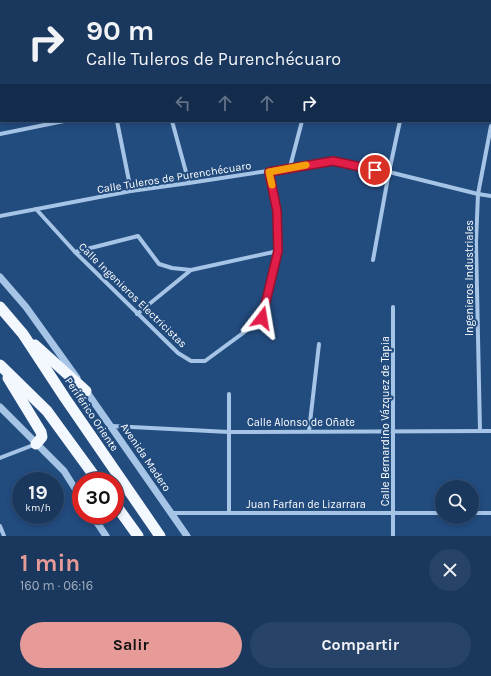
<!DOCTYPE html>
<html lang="es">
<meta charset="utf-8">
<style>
body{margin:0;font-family:Karla,sans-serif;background:#274367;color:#f1f3f6;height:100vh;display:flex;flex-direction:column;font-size:15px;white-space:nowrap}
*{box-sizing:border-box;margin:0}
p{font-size:13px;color:#9facbc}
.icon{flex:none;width:22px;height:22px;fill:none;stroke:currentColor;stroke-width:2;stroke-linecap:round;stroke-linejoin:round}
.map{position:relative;height:536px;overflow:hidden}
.panel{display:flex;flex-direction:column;background:#1a385e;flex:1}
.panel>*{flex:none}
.top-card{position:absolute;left:0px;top:0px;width:491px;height:122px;box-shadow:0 2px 6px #0003,0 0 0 1px #385273;background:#1a385e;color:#f1f3f6;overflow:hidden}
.fabs{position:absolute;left:435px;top:480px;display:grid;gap:8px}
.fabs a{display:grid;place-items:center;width:44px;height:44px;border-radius:50%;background:#1a385e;box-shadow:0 2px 6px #0003,0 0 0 1px #385273;font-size:20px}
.speed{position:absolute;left:12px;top:472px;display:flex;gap:8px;font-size:20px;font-weight:700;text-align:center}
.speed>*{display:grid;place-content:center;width:52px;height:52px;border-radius:50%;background:#1a385e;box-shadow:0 2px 6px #0003,0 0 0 1px #385273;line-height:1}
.speed small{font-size:10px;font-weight:400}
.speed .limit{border:6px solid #d22;background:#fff;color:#111}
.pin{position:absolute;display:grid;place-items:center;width:34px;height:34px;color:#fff;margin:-17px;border:2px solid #fff;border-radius:50%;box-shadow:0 1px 4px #0007}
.me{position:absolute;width:44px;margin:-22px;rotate:14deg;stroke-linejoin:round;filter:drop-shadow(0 0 3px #0008)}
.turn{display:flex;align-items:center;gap:14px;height:84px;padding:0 20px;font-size:18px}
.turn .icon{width:52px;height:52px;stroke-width:2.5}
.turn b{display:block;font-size:28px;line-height:34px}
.lanes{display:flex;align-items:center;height:38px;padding:0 20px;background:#0003;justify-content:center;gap:20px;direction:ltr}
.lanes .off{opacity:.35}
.round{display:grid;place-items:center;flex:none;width:42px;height:42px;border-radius:21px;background:#274367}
.summary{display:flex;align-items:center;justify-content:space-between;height:68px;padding:0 20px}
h1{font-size:24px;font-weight:700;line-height:30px;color:#e69b98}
.primary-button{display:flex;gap:8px;margin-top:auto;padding:8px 20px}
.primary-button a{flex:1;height:46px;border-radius:24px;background:#e69b98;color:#111;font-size:16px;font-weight:700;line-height:46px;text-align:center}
.primary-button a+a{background:#274367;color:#f1f3f6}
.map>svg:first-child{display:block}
</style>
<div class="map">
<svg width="491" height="536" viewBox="0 0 491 536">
<rect width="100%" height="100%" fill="#224b7e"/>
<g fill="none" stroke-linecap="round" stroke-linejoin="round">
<!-- minor -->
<g stroke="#a6c4e6" stroke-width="4">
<polyline points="85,0 86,1"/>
<polyline points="178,0 179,1"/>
<polyline points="331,1 331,0"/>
<polyline points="425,1 426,0"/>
<polyline points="0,26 1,29"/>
<polyline points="117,121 131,191"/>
<polyline points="172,121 189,183"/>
<polyline points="0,134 64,121"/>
<polyline points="290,167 302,121"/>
<polyline points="36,209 75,252 178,353 191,361 205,361 262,319 278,251 277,211 269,172"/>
<polyline points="0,216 131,191 189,183 333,161 389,172 478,194 491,196"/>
<polyline points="75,252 138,236 159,264 172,268 191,270 278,251"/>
<polyline points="373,260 389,172 400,121"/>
<polyline points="137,314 191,270"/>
<polyline points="112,426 229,432 491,431"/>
<polyline points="309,431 319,344"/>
<polyline points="480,431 476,242 478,194 491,126"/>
<polyline points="0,458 36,444"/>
<polyline points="170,513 442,513"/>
<polyline points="229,513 229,394"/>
<polyline points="472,513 491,513"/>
<polyline points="0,526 4,536"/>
<polyline points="393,536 393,307"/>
</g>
<!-- tertiary -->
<g stroke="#a6c4e6" stroke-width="7">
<polyline points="268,1 273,0"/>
<polyline points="0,44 1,43"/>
<polyline points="0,277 26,307 77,378"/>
<polyline points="84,388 187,536"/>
<polyline points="0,407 64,471 81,498"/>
<polyline points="92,515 106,536"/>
</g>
<!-- trunk -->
<g stroke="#f3f8fe" stroke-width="11">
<polyline points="0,307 23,334 65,398 160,536"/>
<polyline points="35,345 86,391"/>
<polyline points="0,365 47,411 98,481"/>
<polyline points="8,378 41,432 42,437 36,444"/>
<polyline points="115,504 138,536"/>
</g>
</g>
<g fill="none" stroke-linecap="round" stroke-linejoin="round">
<defs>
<polyline id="route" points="262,318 278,251 277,211 269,172 333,161 375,170"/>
</defs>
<!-- route casing -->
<use href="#route" stroke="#92132f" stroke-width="10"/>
<!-- route -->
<use href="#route" stroke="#e11d48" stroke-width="7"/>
<!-- slow -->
<polyline stroke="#f59e0b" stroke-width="7" points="272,185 269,172 306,165"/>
</g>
<g text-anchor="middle" stroke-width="4" stroke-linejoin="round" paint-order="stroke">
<!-- street labels -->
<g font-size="11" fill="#fff" stroke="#224b7e">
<text transform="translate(174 177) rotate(-9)" y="4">Calle Tuleros de Purenchécuaro</text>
<text transform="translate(469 278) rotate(-90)" y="4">Ingenieros Industriales</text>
<text transform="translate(133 295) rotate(44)" y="4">Calle Ingenieros Electricistas</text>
<text transform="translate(92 414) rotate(56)" y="4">Periférico Oriente</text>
<text transform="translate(385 421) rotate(-90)" y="4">Calle Bernardino Vázquez de Tapia</text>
<text x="301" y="426">Calle Alonso de Oñate</text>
<text transform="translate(146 457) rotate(56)" y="4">Avenida Madero</text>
<text x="306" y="508">Juan Farfan de Lizarrara</text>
</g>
</g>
</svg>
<div class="fabs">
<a><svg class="icon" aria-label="search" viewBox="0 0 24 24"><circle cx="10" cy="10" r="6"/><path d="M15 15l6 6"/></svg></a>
</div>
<div class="speed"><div>19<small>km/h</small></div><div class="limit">30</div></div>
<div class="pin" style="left:375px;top:170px;background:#d93025"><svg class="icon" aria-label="arrive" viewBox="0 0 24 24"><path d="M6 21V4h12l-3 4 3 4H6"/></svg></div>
<svg class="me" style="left:262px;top:318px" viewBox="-20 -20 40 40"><path d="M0-17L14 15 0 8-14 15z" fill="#e11d48" stroke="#fff" stroke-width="4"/></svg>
<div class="top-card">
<div class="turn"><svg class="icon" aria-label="right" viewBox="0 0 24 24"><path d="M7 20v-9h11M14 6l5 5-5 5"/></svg><div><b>90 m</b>Calle Tuleros de Purenchécuaro</div></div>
<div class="lanes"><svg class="icon off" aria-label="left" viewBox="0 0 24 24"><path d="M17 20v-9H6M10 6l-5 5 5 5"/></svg><svg class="icon off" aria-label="ahead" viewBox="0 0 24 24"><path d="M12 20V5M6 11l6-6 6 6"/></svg><svg class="icon off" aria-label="ahead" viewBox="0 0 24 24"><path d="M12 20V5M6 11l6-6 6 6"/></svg><svg class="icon" aria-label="right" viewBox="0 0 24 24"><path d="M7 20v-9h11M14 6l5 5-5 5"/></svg></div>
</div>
</div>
<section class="panel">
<div class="summary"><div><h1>1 min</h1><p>160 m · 06:16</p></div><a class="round"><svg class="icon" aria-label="close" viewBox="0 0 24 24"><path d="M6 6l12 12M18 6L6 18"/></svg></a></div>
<div class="primary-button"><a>Salir</a><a>Compartir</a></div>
</section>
